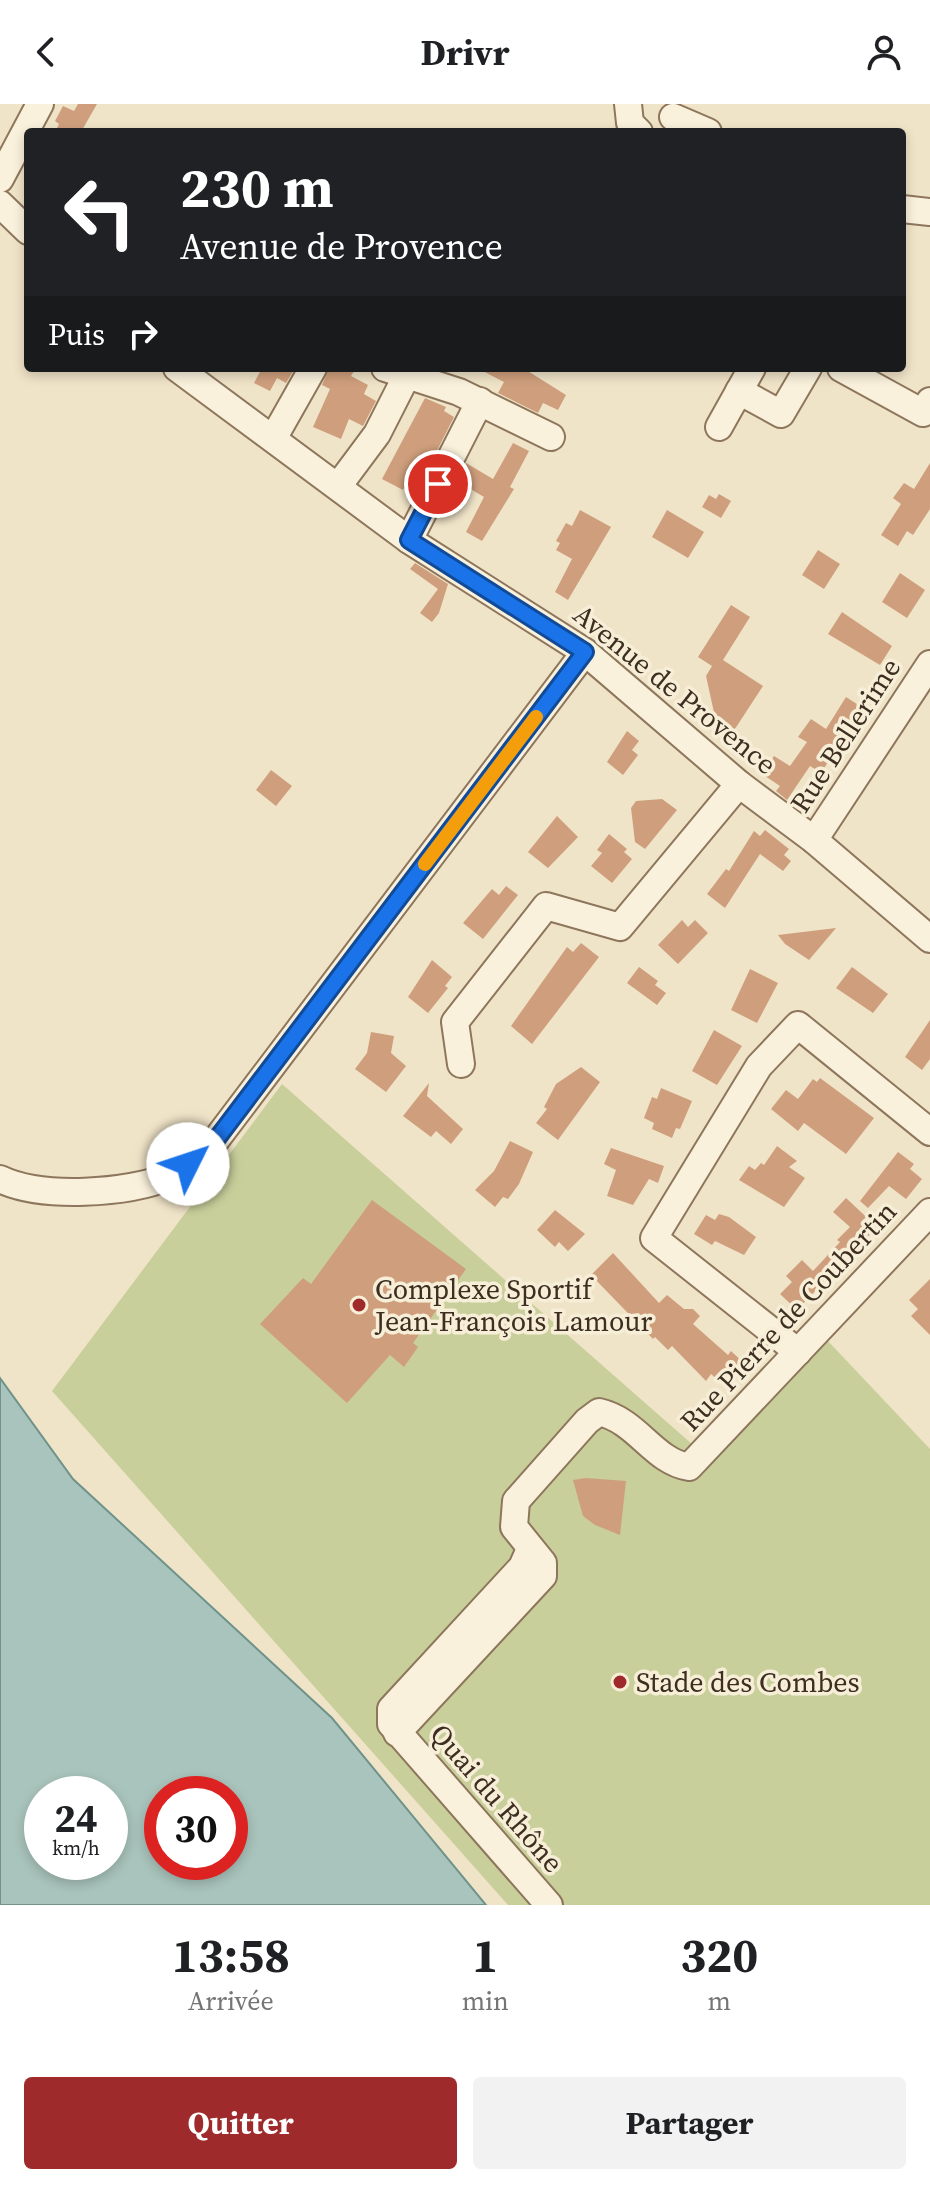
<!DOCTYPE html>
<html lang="fr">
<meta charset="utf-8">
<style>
body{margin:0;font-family:"Source Serif 4",serif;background:#f2f2f2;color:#202124;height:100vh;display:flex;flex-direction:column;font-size:30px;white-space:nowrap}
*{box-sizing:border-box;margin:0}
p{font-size:26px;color:#757577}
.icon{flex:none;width:44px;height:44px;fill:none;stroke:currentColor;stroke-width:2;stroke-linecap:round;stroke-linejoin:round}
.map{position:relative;height:1801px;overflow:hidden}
.side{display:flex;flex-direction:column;background:#fff;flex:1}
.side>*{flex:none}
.guide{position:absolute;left:24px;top:24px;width:882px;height:244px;border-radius:8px;box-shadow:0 4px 12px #0003;background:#202124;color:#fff;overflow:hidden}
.speed{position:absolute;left:24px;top:1672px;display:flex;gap:16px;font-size:40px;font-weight:700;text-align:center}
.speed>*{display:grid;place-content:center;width:104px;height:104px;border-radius:50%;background:#fff;box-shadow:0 4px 12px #0003;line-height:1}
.speed small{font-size:20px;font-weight:400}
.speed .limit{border:12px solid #d22;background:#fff;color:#111}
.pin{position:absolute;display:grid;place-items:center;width:68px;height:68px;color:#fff;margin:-34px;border:4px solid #fff;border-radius:50%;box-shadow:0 2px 8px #0007}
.me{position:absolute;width:88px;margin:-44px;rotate:49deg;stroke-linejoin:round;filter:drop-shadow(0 0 6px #0008)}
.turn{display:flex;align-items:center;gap:28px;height:168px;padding:0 24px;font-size:36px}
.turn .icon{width:104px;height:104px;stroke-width:2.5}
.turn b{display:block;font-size:56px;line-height:68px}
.then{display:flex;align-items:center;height:76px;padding:0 24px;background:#0003;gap:16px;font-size:30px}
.eta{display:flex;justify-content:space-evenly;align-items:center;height:136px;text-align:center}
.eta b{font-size:48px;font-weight:700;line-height:56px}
.cta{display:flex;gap:16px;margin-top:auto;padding:16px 24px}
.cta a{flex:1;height:92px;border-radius:8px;background:#9e2a2b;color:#fff;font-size:32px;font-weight:700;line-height:92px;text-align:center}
.cta a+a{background:#f2f2f2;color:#202124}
header{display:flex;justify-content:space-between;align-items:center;height:104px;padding:0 24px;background:#fff;font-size:36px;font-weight:700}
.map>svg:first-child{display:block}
</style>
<header><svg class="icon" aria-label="back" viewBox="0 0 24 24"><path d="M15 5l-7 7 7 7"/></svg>Drivr<svg class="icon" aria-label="person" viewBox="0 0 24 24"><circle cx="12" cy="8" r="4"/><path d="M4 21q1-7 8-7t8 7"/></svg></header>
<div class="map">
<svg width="930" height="1801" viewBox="0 0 930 1801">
<rect width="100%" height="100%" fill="#f0e4c8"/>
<!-- green -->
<polygon fill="#c9cf9b" points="282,980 709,1355 827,1236 930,1345 930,1801 508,1801 52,1287"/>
<!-- water -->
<path fill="#a9c4bc" stroke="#6f938a" stroke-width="2" fill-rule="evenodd" d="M0,1274L73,1375L332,1614L486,1801H0ZM42,1690H110V1758H42ZM162,1690H230V1758H162Z"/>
<!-- building -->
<g fill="#cf9f7d">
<polygon points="78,0 97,0 81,28 55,28 59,20 55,17 63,2 74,7"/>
<polygon points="257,264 295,264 286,279 277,274 270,287 254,279 261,266"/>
<polygon points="329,264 356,264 351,272 368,281 364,290 376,297 363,322 349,315 341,335 313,323 330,285 322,281"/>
<polygon points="477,264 523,264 566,291 558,306 543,299 538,309 498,289 504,278"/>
<polygon points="425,294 446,303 444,307 454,313 416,388 405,382 403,386 382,375"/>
<polygon points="513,339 529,347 510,383 514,385 482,437 466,428 484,393 457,377 466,359 493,375"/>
<polygon points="930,359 930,405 913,431 907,427 898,442 881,431 901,400 893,394 904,379 914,385"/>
<polygon points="719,390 731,397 721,414 702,403 709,391 716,395"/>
<polygon points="580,406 611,423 568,496 555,488 572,455 556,446 560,439 556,437 566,419 572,422"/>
<polygon points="667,406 704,428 688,454 652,433"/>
<polygon points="818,446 840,460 824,485 802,471"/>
<polygon points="415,459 448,480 439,509 432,518 420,509 438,485 410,465"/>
<polygon points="900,469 925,486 907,514 882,498"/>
<polygon points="731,501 750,513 723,556 763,582 731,631 717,622 706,572 712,562 698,553"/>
<polygon points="842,508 892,542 880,561 828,530"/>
<polygon points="846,593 860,602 837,637 840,639 821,669 810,662 787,696 776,687 780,682 762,670 774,652 790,662 807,638 798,633 811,615 826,625"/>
<polygon points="627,627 639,637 632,646 638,651 623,671 607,658"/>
<polygon points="271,666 292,682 276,702 256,686"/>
<polygon points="662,695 677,706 645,745 635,738 631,704 636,697"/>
<polygon points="557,712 578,733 548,764 528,748"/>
<polygon points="765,726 789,745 784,751 791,757 783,767 760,750 725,804 707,790 726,765 729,767 754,727 760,732"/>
<polygon points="609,730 627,745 624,748 632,755 612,779 591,762 602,749 597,746"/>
<polygon points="506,782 518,791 483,835 463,819 492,785 499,791"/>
<polygon points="682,816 688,823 695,816 708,829 678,860 658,841"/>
<polygon points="836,824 809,856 785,840 778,831"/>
<polygon points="581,839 599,853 532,940 511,922 567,843 573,848"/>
<polygon points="432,856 452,873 445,882 448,884 428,909 408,893"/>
<polygon points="639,863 658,877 655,881 666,889 657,901 627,879"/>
<polygon points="852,863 888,890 873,909 836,884"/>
<polygon points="750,865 778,879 757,919 731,906"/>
<polygon points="930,916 930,955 922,966 905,953"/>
<polygon points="714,926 742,942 717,981 692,967"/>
<polygon points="371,928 394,932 391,949 406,962 386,988 355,965 367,949"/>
<polygon points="581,963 600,978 558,1036 536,1019 547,1005 544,1003 556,980"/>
<polygon points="820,974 874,1014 846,1050 804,1019 798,1027 771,1005 786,986 798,995 813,975 817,978"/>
<polygon points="429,979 427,992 463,1025 451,1040 436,1027 431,1033 403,1012"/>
<polygon points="661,984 692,997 680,1025 676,1024 672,1034 652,1025 654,1019 644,1014 652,993 657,995"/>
<polygon points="510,1037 533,1048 519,1080 508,1095 503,1093 495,1103 475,1086 494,1067"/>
<polygon points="777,1042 797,1057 789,1063 805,1074 784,1103 739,1076 749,1062 755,1066 761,1059 764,1061"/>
<polygon points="611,1044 664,1062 658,1079 649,1075 633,1101 607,1092 616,1066 604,1060"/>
<polygon points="898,1048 914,1060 910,1065 922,1075 906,1095 889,1082 868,1104 860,1097"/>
<polygon points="846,1094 877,1123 797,1206 780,1190 792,1178 786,1172 802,1156 813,1167 840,1138 837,1136 850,1123 833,1108"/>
<polygon points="372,1096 466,1165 413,1239 418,1243 404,1263 390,1251 347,1299 260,1220 303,1174 311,1180"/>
<polygon points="555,1106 585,1130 568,1147 559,1138 555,1143 537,1126"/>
<polygon points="719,1110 729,1113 756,1133 744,1151 715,1137 712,1141 694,1130 706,1111 715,1116"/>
<polygon points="613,1149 659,1199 667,1191 684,1205 693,1205 700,1212 693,1220 728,1251 731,1247 746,1261 726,1283 711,1270 706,1277 672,1242 668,1246 655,1233 653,1235 591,1171"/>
<polygon points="930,1175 930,1231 911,1212 918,1205 909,1196"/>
<polygon points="586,1374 626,1377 620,1431 595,1421 583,1412 573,1376"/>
</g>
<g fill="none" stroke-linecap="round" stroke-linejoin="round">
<defs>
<g id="minor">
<polyline points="628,0 630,19 639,28"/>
<polyline points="673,13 708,28"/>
<polyline points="0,75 40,0"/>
<polyline points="0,100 28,127"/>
<polyline points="902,105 930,108"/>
<polyline points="177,264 409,436 585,548 739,680 814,736 930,835"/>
<polyline points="385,264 459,288 551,333"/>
<polyline points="841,264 923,309 930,297"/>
<polyline points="739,287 781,310 808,264"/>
<polyline points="719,323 752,264"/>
<polyline points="274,333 313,264"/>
<polyline points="339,381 377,330 408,269"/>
<polyline points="409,436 480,297"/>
<polyline points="814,736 930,560"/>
<polyline points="461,960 455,918 546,802 620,823 739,680"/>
<path d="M0,1075C41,1095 128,1090 170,1072C182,1066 194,1056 206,1049L585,548"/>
<polyline points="798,1248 654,1134 759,962 798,921 930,1028"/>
<polyline points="530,1445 522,1463 391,1605 391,1620 549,1801"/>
<path d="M397,1629L543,1472V1459L514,1423L516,1397L587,1317L599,1308C638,1317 653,1357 689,1363L930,1108"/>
</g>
</defs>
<!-- minor casing -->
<use href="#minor" stroke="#8d765c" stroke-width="30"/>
<!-- minor -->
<use href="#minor" stroke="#faf1dc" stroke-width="26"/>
</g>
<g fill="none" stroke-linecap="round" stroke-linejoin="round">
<defs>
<polyline id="route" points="188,1060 206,1049 585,548 409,436 438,380"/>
</defs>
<!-- route casing -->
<use href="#route" stroke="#114b97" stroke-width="20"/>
<!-- route -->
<use href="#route" stroke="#1a73e8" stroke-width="14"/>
<!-- slow -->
<polyline stroke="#f59e0b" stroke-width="14" points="425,760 536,613"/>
</g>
<!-- markers -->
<g fill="#9e2a2b" stroke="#f7eed8" stroke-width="3">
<circle cx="359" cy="1201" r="8"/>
<circle cx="620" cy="1578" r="8"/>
</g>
<g text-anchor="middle" stroke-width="7" stroke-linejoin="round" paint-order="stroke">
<!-- street labels -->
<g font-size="28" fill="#3d2e20" stroke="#f7eed8">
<text transform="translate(675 585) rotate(39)" y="10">Avenue de Provence</text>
<text transform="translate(845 631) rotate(-57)" y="10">Rue Bellerime</text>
<text transform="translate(788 1212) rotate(-47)" y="10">Rue Pierre de Coubertin</text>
<text transform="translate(497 1694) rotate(49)" y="10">Quai du Rhône</text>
</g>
<!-- poi labels -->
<g font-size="28" fill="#3d2e20" stroke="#f7eed8" text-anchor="start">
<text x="375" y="1195">Complexe Sportif<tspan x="375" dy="32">Jean-François Lamour</tspan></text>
<text x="636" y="1588">Stade des Combes</text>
</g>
</g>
</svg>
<div class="speed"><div>24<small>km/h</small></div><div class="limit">30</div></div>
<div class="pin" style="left:438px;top:380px;background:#d93025"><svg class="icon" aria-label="arrive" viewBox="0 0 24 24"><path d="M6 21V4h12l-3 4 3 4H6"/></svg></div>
<svg class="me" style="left:188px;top:1060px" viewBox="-20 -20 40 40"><circle r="19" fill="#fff"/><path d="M0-13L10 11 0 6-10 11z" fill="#1a73e8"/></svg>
<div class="guide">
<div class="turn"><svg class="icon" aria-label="left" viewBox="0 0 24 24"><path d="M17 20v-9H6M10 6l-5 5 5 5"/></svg><div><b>230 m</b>Avenue de Provence</div></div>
<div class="then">Puis<svg class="icon" aria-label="right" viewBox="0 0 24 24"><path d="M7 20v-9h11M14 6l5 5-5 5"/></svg></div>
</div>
</div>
<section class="side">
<div class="eta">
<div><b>13:58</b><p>Arrivée</p></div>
<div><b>1</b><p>min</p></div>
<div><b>320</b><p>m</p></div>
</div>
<div class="cta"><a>Quitter</a><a>Partager</a></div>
</section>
